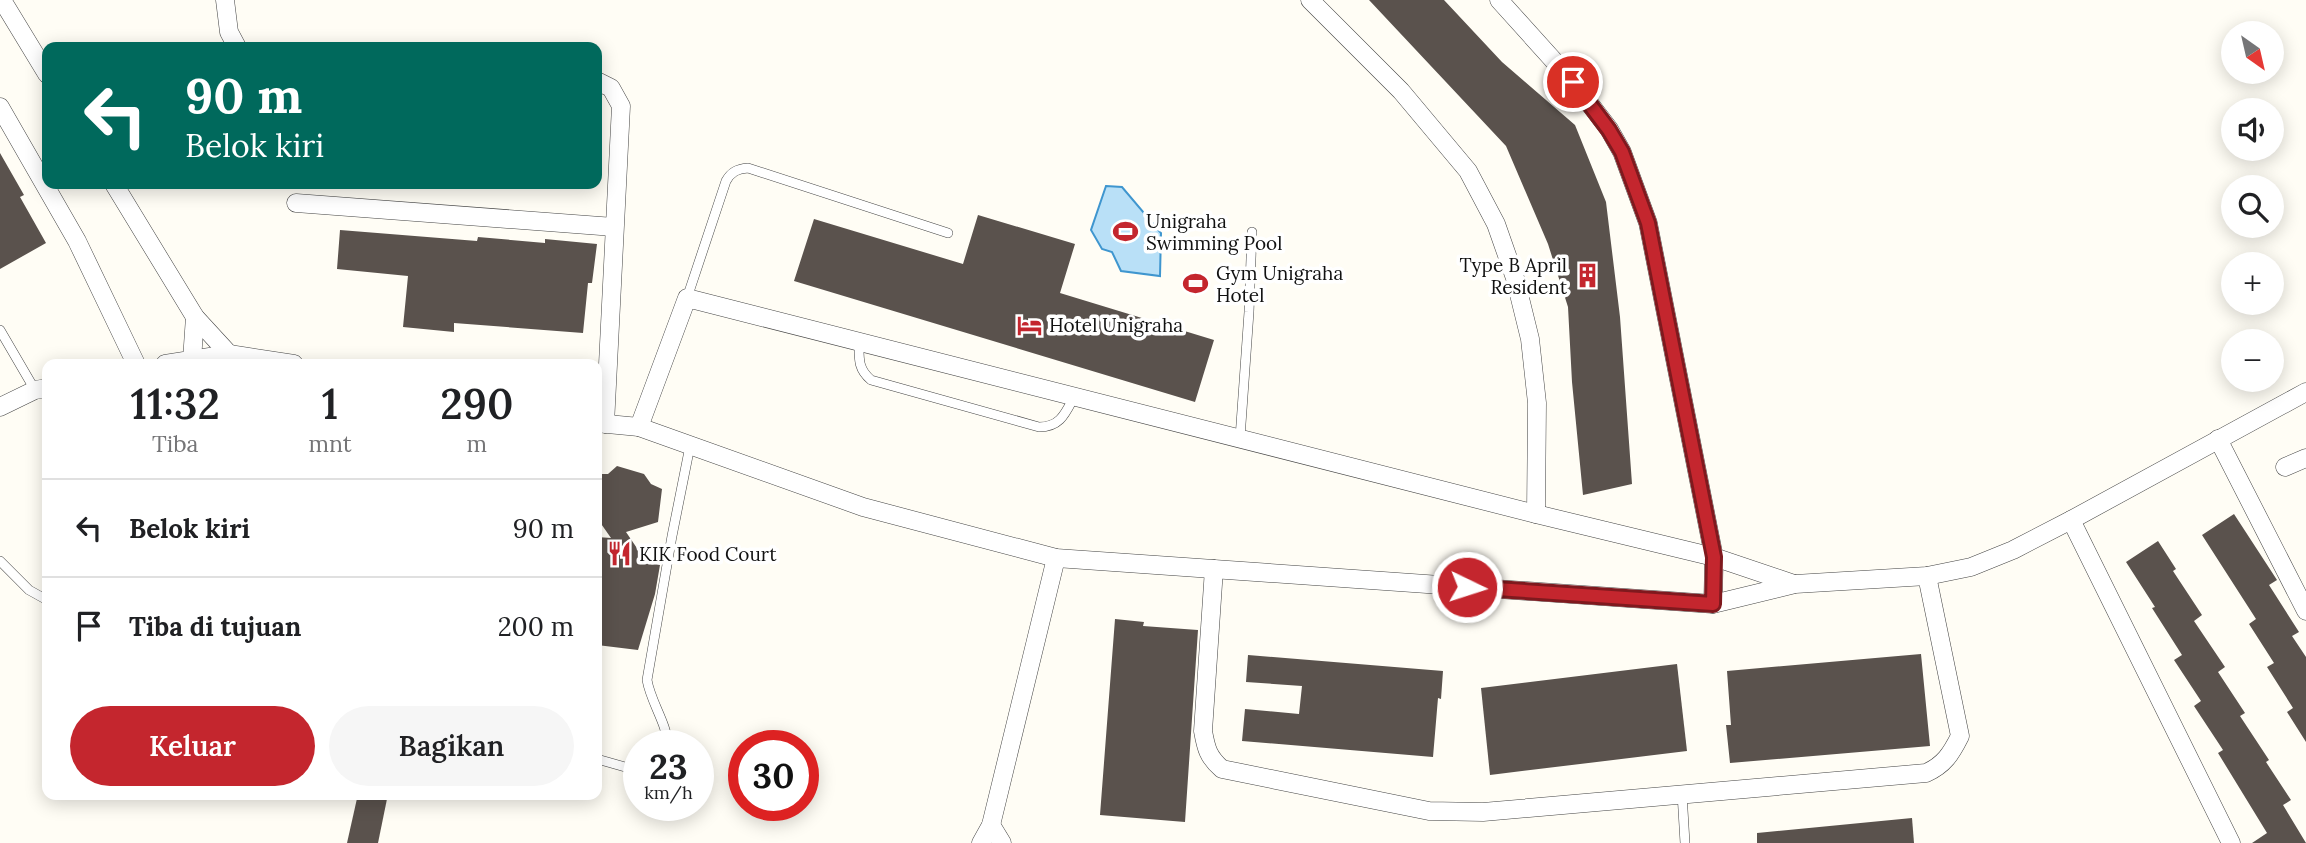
<!DOCTYPE html>
<html lang="id">
<meta charset="utf-8">
<style>
body{margin:0;font-family:Lora,serif;background:#f6f6f6;color:#202124;height:100vh;display:flex;flex-direction:column;font-size:26px;white-space:nowrap}
*{box-sizing:border-box;margin:0}
p{font-size:23px;color:#757577}
.icon{flex:none;width:38px;height:38px;fill:none;stroke:currentColor;stroke-width:2;stroke-linecap:round;stroke-linejoin:round}
.map{position:relative;flex:1;overflow:hidden}
.sheet{position:absolute;left:42px;top:359px;width:560px;height:441px;display:flex;flex-direction:column;background:#fff;border-radius:14px;box-shadow:0 4px 18px #0003}
.sheet>*{flex:none}
.hud{position:absolute;left:42px;top:42px;width:560px;height:147px;border-radius:14px;box-shadow:0 4px 18px #0003;background:#00695c;color:#fff;overflow:hidden}
.needle{width:46px;rotate:146deg}
.tools{position:absolute;left:2221px;top:21px;display:grid;gap:14px}
.tools a{display:grid;place-items:center;width:63px;height:63px;border-radius:50%;background:#fff;box-shadow:0 4px 18px #0003;font-size:35px}
.speed{position:absolute;left:623px;top:730px;display:flex;gap:14px;font-size:35px;font-weight:700;text-align:center}
.speed>*{display:grid;place-content:center;width:91px;height:91px;border-radius:50%;background:#fff;box-shadow:0 4px 18px #0003;line-height:1}
.speed small{font-size:18px;font-weight:400}
.speed .limit{border:10px solid #d22;background:#fff;color:#111}
.pin{position:absolute;display:grid;place-items:center;width:60px;height:60px;color:#fff;margin:-30px;border:4px solid #fff;border-radius:50%;box-shadow:0 2px 7px #0007}
.me{position:absolute;width:77px;margin:-38px;rotate:94deg;stroke-linejoin:round;filter:drop-shadow(0 0 5px #0008)}
.turn{display:flex;align-items:center;gap:24px;height:147px;padding:0 28px;font-size:32px}
.turn .icon{width:91px;height:91px;stroke-width:2.5}
.turn b{display:block;font-size:49px;line-height:60px}
.eta{display:flex;justify-content:space-evenly;align-items:center;height:119px;text-align:center}
.eta b{font-size:42px;font-weight:600;line-height:49px}
.button{display:flex;gap:14px;margin-top:auto;padding:14px 28px}
.button a{flex:1;height:80px;border-radius:42px;background:#c4262e;color:#fff;font-size:28px;font-weight:600;line-height:80px;text-align:center}
.button a+a{background:#f6f6f6;color:#202124}
ul{padding:0;list-style:none}
li{display:flex;align-items:center;gap:21px;height:98px;padding:0 28px;border-top:2px solid #e0e0e0}
li div{flex:1}
li b{display:block;font-size:26px}
li em{font-style:normal}
.map>svg:first-child{display:block}
</style>
<div class="map">
<svg width="2306" height="843" viewBox="0 0 2306 843">
<rect width="100%" height="100%" fill="#fffdf5"/>
<!-- water -->
<polygon fill="#b9e0f7" stroke="#3f96cf" stroke-width="2" points="1106,186 1122,187 1161,233 1160,276 1121,271 1112,252 1102,249 1091,230"/>
<!-- building -->
<g fill="#5a524d">
<polygon points="1369,0 1444,0 1502,62 1575,125 1606,202 1620,317 1632,484 1583,495 1572,382 1568,307 1548,244 1506,146"/>
<polygon points="0,153 24,195 20,197 46,243 0,269"/>
<polygon points="978,215 1075,244 1060,293 1214,340 1195,402 794,281 814,219 963,264"/>
<polygon points="340,230 477,241 478,237 545,243 545,239 597,244 592,283 588,283 583,333 454,323 454,332 403,327 408,276 337,269"/>
<polygon points="617,466 644,474 651,484 662,489 658,522 626,532 645,560 660,565 655,594 638,650 597,645 597,537 611,538 597,518 597,474 608,474"/>
<polygon points="2234,514 2277,580 2269,585 2299,632 2292,636 2306,657 2306,742 2287,712 2293,708 2267,667 2274,663 2249,624 2256,619 2202,535"/>
<polygon points="2158,541 2176,569 2173,571 2202,615 2194,621 2225,667 2218,672 2245,713 2240,716 2269,760 2266,762 2291,800 2283,805 2306,843 2252,843 2267,833 2218,753 2223,750 2194,706 2201,701 2174,660 2182,655 2152,608 2155,607 2126,562"/>
<polygon points="1115,619 1144,622 1143,626 1198,630 1185,822 1100,815"/>
<polygon points="1921,654 1930,746 1730,763 1726,725 1731,725 1727,671"/>
<polygon points="1248,655 1443,671 1441,699 1438,698 1433,757 1242,741 1245,709 1299,714 1302,686 1246,682"/>
<polygon points="1677,664 1687,751 1490,775 1481,688"/>
<polygon points="358,794 388,794 378,843 347,843"/>
<polygon points="1912,818 1914,843 1757,843 1757,833"/>
</g>
<g fill="none" stroke-linecap="round" stroke-linejoin="round">
<defs>
<g id="lane">
<path d="M687,298L726,181C731,172 737,169 748,168L948,233"/>
<polyline points="0,330 35,390"/>
<path d="M859,343C859,359 858,369 871,380L1039,427C1060,427 1065,414 1074,397"/>
<polyline points="1240,438 1249,312 1252,232"/>
<polyline points="0,561 29,590 47,600"/>
<path d="M668,746C667,723 651,703 647,680L672,536L690,446"/>
<polyline points="597,759 639,771"/>
<polyline points="1682,793 1685,843"/>
</g>
<g id="street">
<polyline points="2,0 47,74"/>
<polyline points="225,0 229,32 237,47"/>
<polyline points="1310,0 1401,91 1468,171 1496,224 1515,278 1530,339 1537,403 1536,514"/>
<polyline points="1499,0 1573,82 1609,129 1622,152 1648,223 1714,557 1713,604"/>
<polyline points="597,81 611,88 621,106 605,424"/>
<polyline points="0,107 77,241 136,364"/>
<polyline points="114,184 195,317 229,354"/>
<polyline points="296,203 614,227"/>
<polyline points="192,360 195,317"/>
<polyline points="165,364 229,354 294,364"/>
<polyline points="0,407 35,390 47,388"/>
<polyline points="597,423 639,427 863,507 1056,558 1713,604 1795,584 1927,576 1971,567 2013,550 2071,520 2306,392"/>
<polyline points="639,427 687,298 1536,514 1714,557 1794,584"/>
<polyline points="2218,439 2306,611"/>
<polyline points="2285,467 2306,458"/>
<polyline points="2071,520 2231,843"/>
<path d="M1214,569L1203,731C1206,748 1208,757 1222,769L1429,811L1483,812L1926,773C1944,765 1951,754 1960,736L1927,576"/>
<polyline points="991,825 1002,843"/>
<polyline points="981,843 991,825 1056,558"/>
</g>
</defs>
<!-- lane casing -->
<use href="#lane" stroke="#444" stroke-width="10"/>
<!-- street casing -->
<use href="#street" stroke="#444" stroke-width="19"/>
<!-- lane -->
<use href="#lane" stroke="#fff" stroke-width="9"/>
<!-- street -->
<use href="#street" stroke="#fff" stroke-width="18"/>
</g>
<g fill="none" stroke-linecap="round" stroke-linejoin="round">
<defs>
<polyline id="route" points="1467,587 1713,604 1714,557 1648,223 1622,152 1609,130 1573,82"/>
</defs>
<!-- route casing -->
<use href="#route" stroke="#7f191e" stroke-width="18"/>
<!-- route -->
<use href="#route" stroke="#c4262e" stroke-width="12"/>
</g>
<!-- icons -->
<defs>
<symbol id="stadium-bare" viewBox="-9 -9 18 18"><path d="M0-5a6.5 5 0 1 0 0 10a6.5 5 0 1 0 0-10ZM-3.5-1.8h7v3.6h-7Z" fill="#c4262e" stroke="#fff" stroke-width="2.5" paint-order="stroke"/></symbol>
<symbol id="building-bare" viewBox="-9 -9 18 18"><path d="M-4-6H4V6H1V3H-1V6H-4ZM-2.5-4.3h1.7v1.8h-1.7ZM.8-4.3h1.7v1.8H.8ZM-2.5-1h1.7V.8h-1.7ZM.8-1h1.7V.8H.8Z" fill="#c4262e" stroke="#fff" stroke-width="2.5" paint-order="stroke"/></symbol>
<symbol id="hotel-bare" viewBox="-9 -9 18 18"><path d="M-6-4.5h1.5V1H6V5H4.5V3h-9V5H-6ZM-4 0a1.8 1.8 0 1 1 3.6 0ZM.5 0V-2.5h3Q6-2.5 6 0Z" fill="#c4262e" stroke="#fff" stroke-width="2.5" paint-order="stroke"/></symbol>
<symbol id="restaurant-bare" viewBox="-9 -9 18 18"><path d="M-5-6h1v4h1v-4h1v4h1v-4h1v5L-1.5 .5V6h-2V.5L-5-1ZM5-6V6H3V1.5H1.5Q1.5-4 5-6Z" fill="#c4262e" stroke="#fff" stroke-width="2.5" paint-order="stroke"/></symbol>
</defs>
<g fill-rule="evenodd">
<use href="#stadium-bare" x="1108" y="214" width="35" height="35"/>
<use href="#building-bare" x="1570" y="258" width="35" height="35"/>
<use href="#stadium-bare" x="1178" y="266" width="35" height="35"/>
<use href="#hotel-bare" x="1012" y="308" width="35" height="35"/>
<use href="#restaurant-bare" x="602" y="536" width="35" height="35"/>
</g>
<g text-anchor="middle" stroke-width="7" stroke-linejoin="round" paint-order="stroke">
<!-- poi labels -->
<g font-size="19" fill="#111" stroke="#fff" text-anchor="start">
<text x="1146" y="228">Unigraha<tspan x="1146" dy="22">Swimming Pool</tspan></text>
<text x="1567" y="272" text-anchor="end">Type B April<tspan x="1567" dy="22">Resident</tspan></text>
<text x="1216" y="280">Gym Unigraha<tspan x="1216" dy="22">Hotel</tspan></text>
<text x="1049" y="332">Hotel Unigraha</text>
<text x="639" y="561">KIK Food Court</text>
</g>
</g>
</svg>
<div class="tools">
<a><svg class="needle" viewBox="-14 -14 28 28"><path d="M0-13l5 13h-10z" fill="#e53935"/><path d="M0 13l5-13h-10z" fill="#757577"/></svg></a>
<a><svg class="icon" aria-label="sound" viewBox="0 0 24 24"><path d="M4 9h4l5-4v14l-5-4H4zM17 9q2 3 0 6"/></svg></a>
<a><svg class="icon" aria-label="search" viewBox="0 0 24 24"><circle cx="10" cy="10" r="6"/><path d="M15 15l6 6"/></svg></a>
<a>+</a>
<a>−</a>
</div>
<div class="speed"><div>23<small>km/h</small></div><div class="limit">30</div></div>
<div class="pin" style="left:1573px;top:82px;background:#d93025"><svg class="icon" aria-label="arrive" viewBox="0 0 24 24"><path d="M6 21V4h12l-3 4 3 4H6"/></svg></div>
<svg class="me" style="left:1467px;top:587px" viewBox="-20 -20 40 40"><circle r="17" fill="#c4262e" stroke="#fff" stroke-width="3"/><path d="M0-11L8 9 0 5-8 9z" fill="#fff"/></svg>
<div class="hud">
<div class="turn"><svg class="icon" aria-label="left" viewBox="0 0 24 24"><path d="M17 20v-9H6M10 6l-5 5 5 5"/></svg><div><b>90 m</b>Belok kiri</div></div>
</div>
<section class="sheet">
<div class="eta">
<div><b>11:32</b><p>Tiba</p></div>
<div><b>1</b><p>mnt</p></div>
<div><b>290</b><p>m</p></div>
</div>
<ul>
<li><svg class="icon" aria-label="left" viewBox="0 0 24 24"><path d="M17 20v-9H6M10 6l-5 5 5 5"/></svg><div><b>Belok kiri</b></div><em>90 m</em></li>
<li><svg class="icon" aria-label="arrive" viewBox="0 0 24 24"><path d="M6 21V4h12l-3 4 3 4H6"/></svg><div><b>Tiba di tujuan</b></div><em>200 m</em></li>
</ul>
<div class="button"><a>Keluar</a><a>Bagikan</a></div>
</section>
</div>
